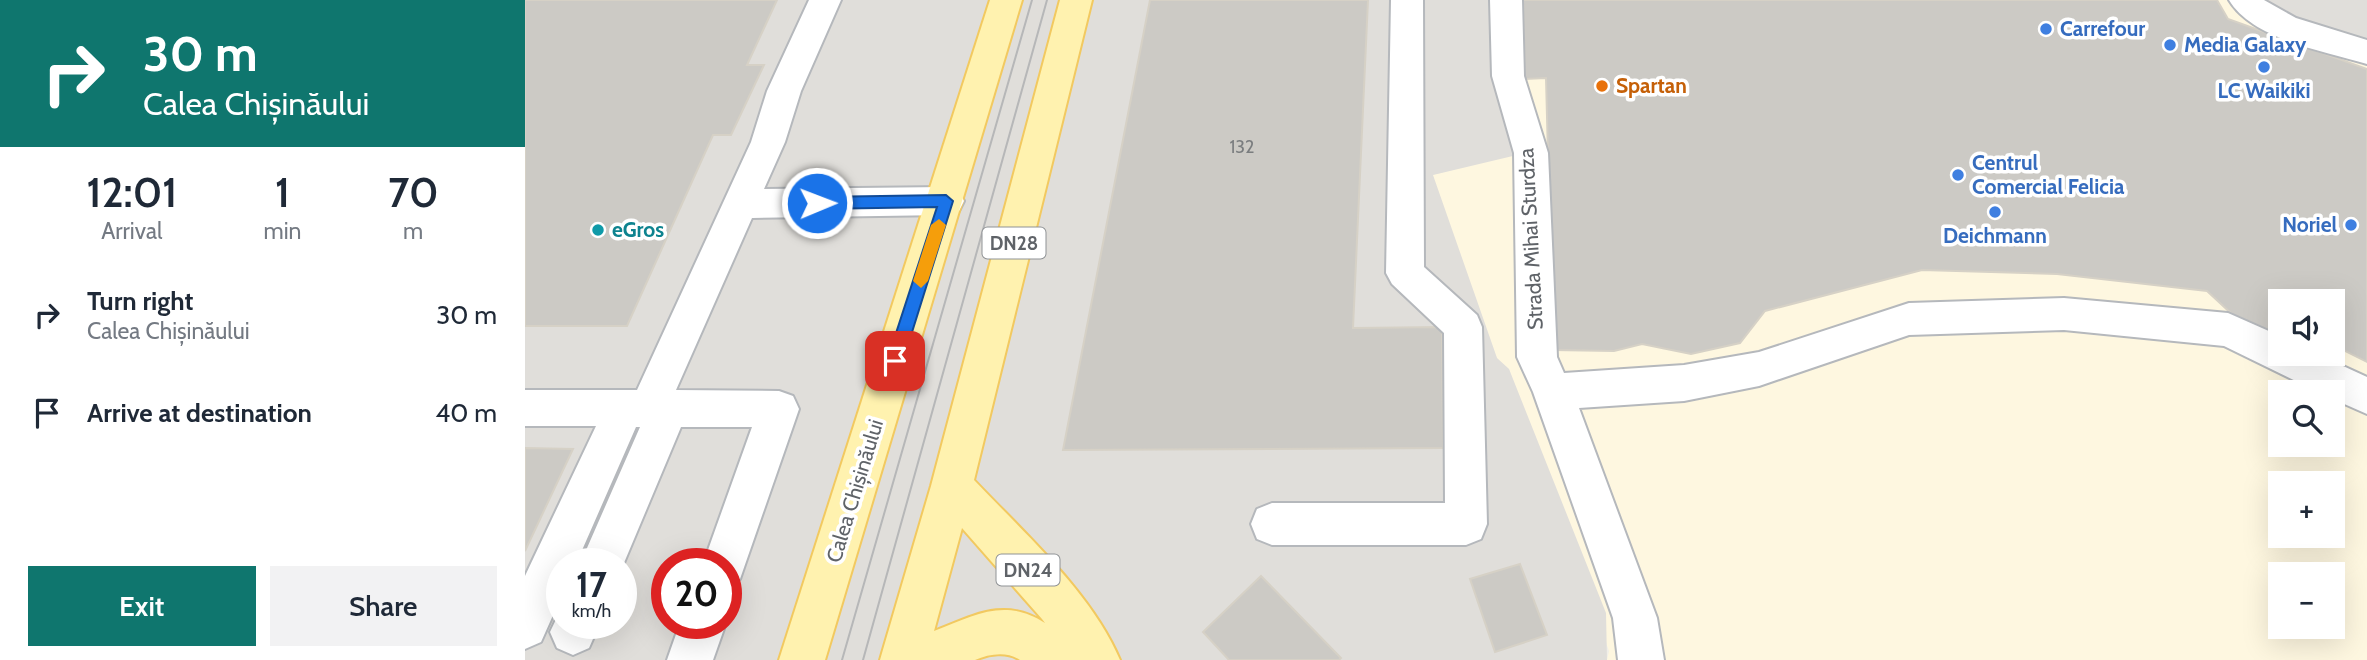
<!DOCTYPE html>
<meta charset="utf-8">
<style>
body{margin:0;font-family:Cabin,sans-serif;background:#f2f2f3;color:#1f2937;height:100vh;display:flex;flex-direction:column;font-size:26px;white-space:nowrap}
*{box-sizing:border-box;margin:0}
p{font-size:23px;color:#747a83}
.icon{flex:none;width:38px;height:38px;fill:none;stroke:currentColor;stroke-width:2;stroke-linecap:round;stroke-linejoin:round}
.map{position:relative;flex:1;overflow:hidden}
.side{display:flex;flex-direction:column;background:#fff;width:525px}
.side>*{flex:none}
.top-card{background:#0f766e;color:#fff;overflow:hidden}
.controls{position:absolute;left:1743px;top:289px;display:grid;gap:14px}
.controls a{display:grid;place-items:center;width:77px;height:77px;border-radius:0px;background:#fff;box-shadow:0 7px 28px #0002;font-size:35px}
.speed{position:absolute;left:21px;top:548px;display:flex;gap:14px;font-size:35px;font-weight:700;text-align:center}
.speed>*{display:grid;place-content:center;width:91px;height:91px;border-radius:50%;background:#fff;box-shadow:0 7px 28px #0002;line-height:1}
.speed small{font-size:18px;font-weight:400}
.speed .limit{border:10px solid #d22;background:#fff;color:#111}
.pin{position:absolute;display:grid;place-items:center;width:60px;height:60px;color:#fff;margin:-30px;border-radius:14px;box-shadow:0 4px 10px #0006}
.me{position:absolute;width:77px;margin:-38px;rotate:89deg;stroke-linejoin:round;filter:drop-shadow(0 0 5px #0008)}
.turn{display:flex;align-items:center;gap:24px;height:147px;padding:0 28px;font-size:32px}
.turn .icon{width:91px;height:91px;stroke-width:2.5}
.turn b{display:block;font-size:49px;line-height:60px}
.eta{display:flex;justify-content:space-evenly;align-items:center;height:119px;text-align:center}
.eta b{font-size:42px;font-weight:600;line-height:49px}
.primary-button{display:flex;gap:14px;margin-top:auto;padding:14px 28px}
.primary-button a{flex:1;height:80px;border-radius:0px;background:#0f766e;color:#fff;font-size:28px;font-weight:600;line-height:80px;text-align:center}
.primary-button a+a{background:#f2f2f3;color:#1f2937}
ul{padding:0;list-style:none}
li{display:flex;align-items:center;gap:21px;height:98px;padding:0 28px}
li div{flex:1}
li b{display:block;font-size:26px}
li em{font-style:normal}
main{display:flex;flex:1;min-height:0}
.map>svg:first-child{display:block}
</style>
<main>
<section class="side">
<div class="top-card">
<div class="turn"><svg class="icon" aria-label="right" viewBox="0 0 24 24"><path d="M7 20v-9h11M14 6l5 5-5 5"/></svg><div><b>30 m</b>Calea Chișinăului</div></div>
</div>
<div class="eta">
<div><b>12:01</b><p>Arrival</p></div>
<div><b>1</b><p>min</p></div>
<div><b>70</b><p>m</p></div>
</div>
<ul>
<li><svg class="icon" aria-label="right" viewBox="0 0 24 24"><path d="M7 20v-9h11M14 6l5 5-5 5"/></svg><div><b>Turn right</b><p>Calea Chișinăului</p></div><em>30 m</em></li>
<li><svg class="icon" aria-label="arrive" viewBox="0 0 24 24"><path d="M6 21V4h12l-3 4 3 4H6"/></svg><div><b>Arrive at destination</b></div><em>40 m</em></li>
</ul>
<div class="primary-button"><a>Exit</a><a>Share</a></div>
</section>
<div class="map">
<svg width="1842" height="660" viewBox="0 0 1842 660">
<rect width="100%" height="100%" fill="#f1efe8"/>
<!-- commercial -->
<path fill="#fef7e0" fill-rule="evenodd" d="M966,0H1741L1751,11L1842,40V660H1082L1084,651L984,369L972,359L907,175L992,154L967,73ZM1755,301H1808V354H1755ZM1755,392H1808V444H1755ZM1755,483H1808V536H1755ZM1755,574H1808V626H1755Z"/>
<!-- industrial -->
<g fill="#e0deda" fill-rule="evenodd">
<path d="M0,0H966L967,73L992,155L908,175L972,358L984,369L1081,613L1082,660H0ZM37,564H96V623H37ZM142,564H201V623H142Z"/>
<polygon points="1741,0 1842,0 1842,40 1751,11"/>
</g>
<!-- building -->
<g fill="#cccac5" stroke="#d6d1c6" stroke-width="2">
<polygon points="0,0 252,0 222,65 239,65 206,135 188,135 102,326 0,326"/>
<polygon points="625,0 843,0 828,328 917,327 918,448 538,450"/>
<polygon points="998,0 1692,0 1703,19 1842,69 1842,362 1808,345 1808,301 1755,301 1755,338 1723,329 1682,291 1532,274 1397,270 1240,311 1215,343 1166,354 1117,344 1089,351 1028,350 1021,78 1000,79"/>
<polygon points="0,448 48,449 0,551"/>
<polygon points="995,564 1022,635 970,652 945,579"/>
<polygon points="736,576 816,658 814,660 704,660 678,632"/>
</g>
<g fill="none" stroke-linecap="round" stroke-linejoin="round">
<defs>
<g id="minor">
<polygon points="284,0 316,0 276,91 260,142 239,189 421,187 434,191 439,201 434,211 421,215 227,218 151,390 254,391 268,396 274,409 215,579 201,585 201,564 178,564 227,427 156,427 96,570 96,564 55,564 115,427 111,427 51,564 37,564 37,595 16,642 0,649 0,576 71,426 0,426 0,390 112,390 226,142 242,91"/>
<polygon points="866,0 898,0 899,267 952,315 957,327 962,524 956,539 941,545 747,545 732,539 726,524 732,509 747,503 920,503 919,333 867,284 861,273"/>
<polygon points="965,0 997,0 999,76 1023,153 1032,357 1039,373 1159,365 1234,352 1384,303 1539,298 1703,313 1755,336 1755,354 1792,354 1842,377 1842,414 1808,399 1808,392 1793,392 1699,346 1539,330 1384,335 1234,386 1159,401 1054,408 1132,618 1139,660 1093,660 1088,618 1008,392 992,357 989,153 967,76"/>
<path d="M1704,0H1739L1771,18L1842,40V64C1800,51 1728,40 1704,0Z"/>
<polygon points="37,607 37,623 75,623 64,648 48,655 32,648 25,632"/>
<polygon points="155,623 201,623 188,660 142,660"/>
</g>
<g id="major">
<polygon points="465,0 497,0 300,660 254,660"/>
<path d="M535,0H567L449,480C499,533 567,593 595,660H495C482,651 464,654 450,660H355L406,486ZM437,528L517,619L520,623C480,597 450,615 409,631Z"/>
</g>
</defs>
<!-- minor casing -->
<use href="#minor" stroke="#b5b8bc" stroke-width="4"/>
<!-- major casing -->
<use href="#major" stroke="#f2c960" stroke-width="4"/>
<!-- minor -->
<use href="#minor" fill="#fff" fill-rule="evenodd"/>
<!-- major -->
<use href="#major" fill="#fff2af" fill-rule="evenodd"/>
<!-- tram -->
<g stroke="#b6b7b8" stroke-width="2">
<polyline points="317,660 507,0"/>
<polyline points="338,660 522,0"/>
</g>
</g>
<!-- route -->
<polygon fill="#1a73e8" stroke="#114b97" stroke-width="2" points="421,195 428,201 378,361 376,366 370,368 365,366 362,361 412,207 292,209 285,203 292,197"/>
<!-- slow -->
<polygon fill="#f59e0b" points="414,219 421,225 403,281 396,288 388,281 406,225"/>
<!-- markers -->
<g fill="#3f7fe0" stroke="#fff" stroke-width="2.5">
<circle cx="1521" cy="29" r="7"/>
<circle cx="1645" cy="45" r="7"/>
<circle cx="1739" cy="67" r="7"/>
<circle cx="1433" cy="175" r="7"/>
<circle cx="1470" cy="212" r="7"/>
<circle cx="1826" cy="225" r="7"/>
</g>
<circle fill="#e8710a" stroke="#fff" stroke-width="2.5" cx="1077" cy="86" r="7"/>
<circle fill="#0f9aa8" stroke="#fff" stroke-width="2.5" cx="73" cy="230" r="7"/>
<g text-anchor="middle" stroke-width="7" stroke-linejoin="round" paint-order="stroke">
<!-- number labels -->
<g font-size="18" fill="#7a7d7f">
<text x="717" y="153">132</text>
</g>
<!-- shield labels -->
<g fill="#fff" stroke="#8f9295" stroke-width="2">
<rect x="457.5" y="227.5" width="63" height="31" rx="5"/>
<rect x="471.5" y="554.5" width="63" height="31" rx="5"/>
</g>
<g font-size="19" font-weight="bold" fill="#5f6368">
<text x="489" y="250">DN28</text>
<text x="503" y="577">DN24</text>
</g>
<!-- shop labels -->
<g font-size="21" font-weight="bold" fill="#366cbe" stroke="#fff" text-anchor="start">
<text x="1535" y="36">Carrefour</text>
<text x="1659" y="52">Media Galaxy</text>
<text x="1739" y="98" text-anchor="middle">LC Waikiki</text>
<text x="1447" y="170">Centrul<tspan x="1447" dy="24">Comercial Felicia</tspan></text>
<text x="1812" y="232" text-anchor="end">Noriel</text>
<text x="1470" y="243" text-anchor="middle">Deichmann</text>
</g>
<!-- food labels -->
<g font-size="21" font-weight="bold" fill="#c56008" stroke="#fff" text-anchor="start">
<text x="1091" y="93">Spartan</text>
</g>
<!-- culture labels -->
<g font-size="21" font-weight="bold" fill="#0d838f" stroke="#fff" text-anchor="start">
<text x="87" y="237">eGros</text>
</g>
<!-- street labels -->
<g font-size="21" fill="#5f6368" stroke="#fff">
<text transform="translate(1006 239) rotate(-93)" y="7">Strada Mihai Sturdza</text>
<text transform="translate(330 491) rotate(-73)" y="7">Calea Chișinăului</text>
</g>
</g>
</svg>
<div class="controls">
<a><svg class="icon" aria-label="sound" viewBox="0 0 24 24"><path d="M4 9h4l5-4v14l-5-4H4zM17 9q2 3 0 6"/></svg></a>
<a><svg class="icon" aria-label="search" viewBox="0 0 24 24"><circle cx="10" cy="10" r="6"/><path d="M15 15l6 6"/></svg></a>
<a>+</a>
<a>−</a>
</div>
<div class="speed"><div>17<small>km/h</small></div><div class="limit">20</div></div>
<div class="pin" style="left:370px;top:361px;background:#d93025"><svg class="icon" aria-label="arrive" viewBox="0 0 24 24"><path d="M6 21V4h12l-3 4 3 4H6"/></svg></div>
<svg class="me" style="left:292px;top:203px" viewBox="-20 -20 40 40"><circle r="17" fill="#1a73e8" stroke="#fff" stroke-width="3"/><path d="M0-11L8 9 0 5-8 9z" fill="#fff"/></svg>
</div>
</main>
